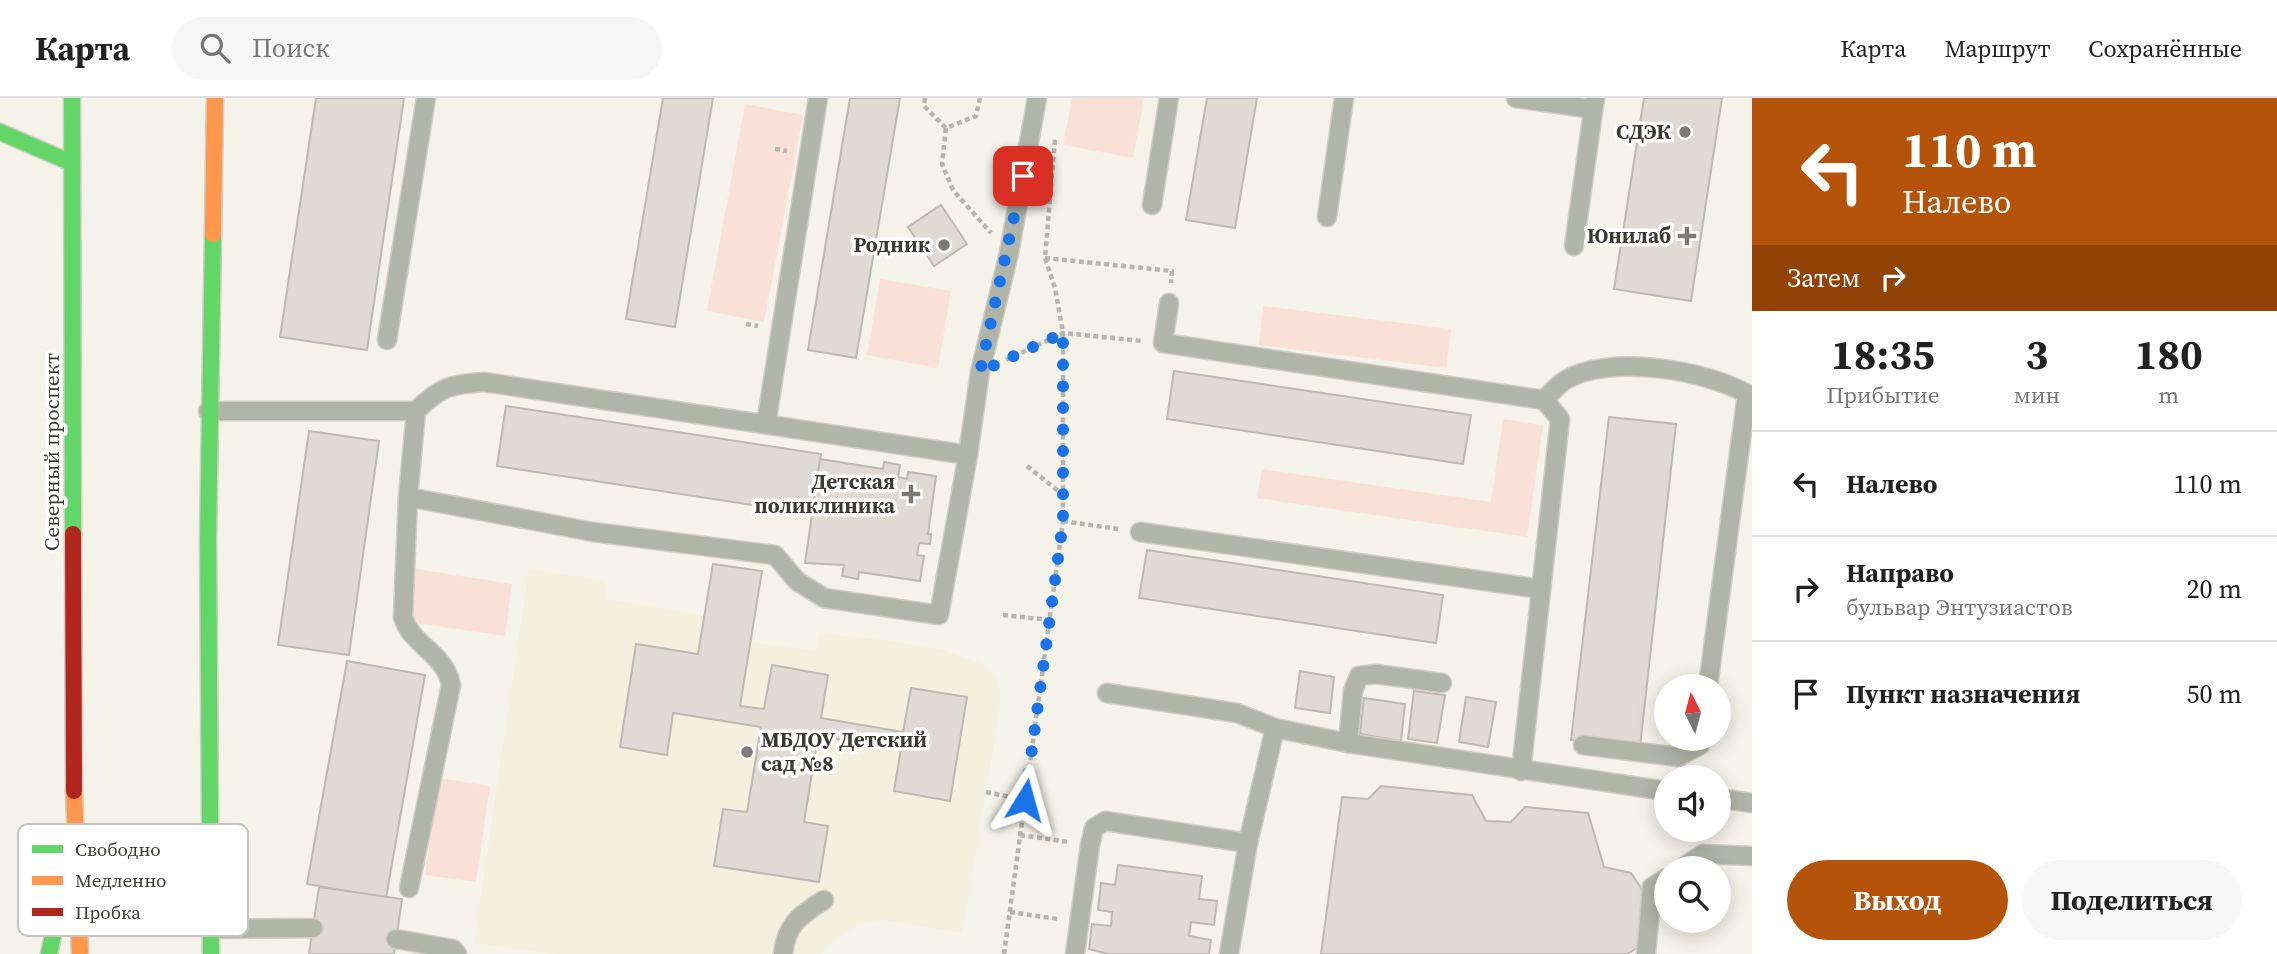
<!DOCTYPE html>
<html lang="ru">
<meta charset="utf-8">
<style>
body{margin:0;font-family:"Source Serif 4",serif;background:#f6f6f6;color:#222;height:100vh;display:flex;flex-direction:column;font-size:26px;white-space:nowrap}
*{box-sizing:border-box;margin:0}
p{font-size:23px;color:#767676}
.icon{flex:none;width:38px;height:38px;fill:none;stroke:currentColor;stroke-width:2;stroke-linecap:round;stroke-linejoin:round}
.map{position:relative;flex:1;overflow:hidden}
.sheet{display:flex;flex-direction:column;background:#fff;width:525px}
.sheet>*{flex:none}
.hud{background:#b45309;color:#fff;overflow:hidden}
.needle{width:46px;rotate:354deg}
.buttons{position:absolute;left:1654px;top:576px;display:grid;gap:14px}
.buttons a{display:grid;place-items:center;width:77px;height:77px;border-radius:50%;background:#fff;box-shadow:0 4px 18px #0003;font-size:35px}
.pin{position:absolute;display:grid;place-items:center;width:60px;height:60px;color:#fff;margin:-30px;border-radius:14px;box-shadow:0 4px 10px #0006}
.me{position:absolute;width:77px;margin:-38px;rotate:8deg;stroke-linejoin:round;filter:drop-shadow(0 0 5px #0008)}
.turn{display:flex;align-items:center;gap:24px;height:147px;padding:0 35px;font-size:32px}
.turn .icon{width:91px;height:91px;stroke-width:2.5}
.turn b{display:block;font-size:49px;line-height:60px}
.then{display:flex;align-items:center;height:66px;padding:0 35px;background:#0003;gap:14px;font-size:26px}
.eta{display:flex;justify-content:space-evenly;align-items:center;height:119px;text-align:center}
.eta b{font-size:42px;font-weight:700;line-height:49px}
.button{display:flex;gap:14px;margin-top:auto;padding:14px 35px}
.button a{flex:1;height:80px;border-radius:42px;background:#b45309;color:#fff;font-size:28px;font-weight:700;line-height:80px;text-align:center}
.button a+a{background:#f6f6f6;color:#222}
ul{padding:0;list-style:none}
li{display:flex;align-items:center;gap:21px;height:105px;padding:0 35px;border-top:2px solid #e0e0e0}
li div{flex:1}
li b{display:block;font-size:26px}
li em{font-style:normal}
header{display:flex;align-items:center;gap:42px;box-sizing:border-box;height:98px;padding:0 35px;background:#fff;border-bottom:2px solid #e0e0e0}
header strong{font-size:33px}
nav{display:flex;gap:38px;margin-inline-start:auto;font-size:24px}
.search{width:490px;height:63px;background:#f6f6f6;display:flex;align-items:center;gap:18px;box-sizing:border-box;padding:0 24px;border-radius:38px;color:#767676;font-size:26px}
main{display:flex;flex:1;min-height:0}
.map>svg:first-child{display:block}
</style>
<header>
<strong>Карта</strong>
<div class="search"><svg class="icon" aria-label="search" viewBox="0 0 24 24"><circle cx="10" cy="10" r="6"/><path d="M15 15l6 6"/></svg>Поиск</div>
<nav><a>Карта</a><a>Маршрут</a><a>Сохранённые</a></nav>
</header>
<main>
<div class="map">
<svg width="1752" height="856" viewBox="0 0 1752 856">
<rect width="100%" height="100%" fill="#f5f2e9"/>
<!-- built -->
<polygon fill="#f4f0dd" points="713,466 762,473 751,544 817,553 819,535 892,543 947,553 980,565 995,577 1000,591 999,614 962,835 883,822 857,827 833,842 821,856 554,856 474,845 529,471 606,483 605,501 704,518"/>
<!-- green -->
<g fill="#f9e1d8">
<polygon points="1072,0 1144,0 1133,60 1063,47"/>
<polygon points="745,6 803,17 764,224 707,213"/>
<polygon points="880,181 951,193 938,270 867,257"/>
<polygon points="1263,208 1451,231 1446,270 1259,247"/>
<polygon points="1503,321 1543,327 1527,439 1257,400 1262,371 1491,404"/>
<polygon points="416,471 512,486 505,538 409,524"/>
<polygon points="438,680 490,688 476,784 425,777"/>
</g>
<!-- building -->
<g fill="#dfdad3" stroke="#bdb9b3" stroke-width="2">
<polygon points="316,0 404,0 367,252 280,239"/>
<polygon points="663,0 713,0 675,229 626,221"/>
<polygon points="850,0 900,0 856,260 808,252"/>
<polygon points="1207,0 1257,0 1235,130 1186,122"/>
<polygon points="1644,0 1722,0 1691,203 1614,191"/>
<polygon points="941,107 967,146 934,168 908,129"/>
<polygon points="1174,273 1471,317 1463,366 1167,321"/>
<polygon points="506,308 821,356 812,416 497,368"/>
<polygon points="1609,319 1676,326 1640,649 1571,642"/>
<polygon points="309,333 379,343 349,557 278,547"/>
<polygon points="820,361 883,371 884,364 900,367 898,379 907,381 908,374 936,378 928,436 931,436 930,446 919,445 917,457 924,458 920,483 859,474 858,481 842,478 844,467 805,465"/>
<polygon points="1147,452 1443,497 1436,545 1139,500"/>
<polygon points="713,466 762,473 740,608 764,611 772,567 828,577 821,620 903,634 911,590 967,599 950,703 894,693 901,651 818,638 804,724 828,728 819,784 714,768 723,711 747,714 761,629 673,615 667,657 620,649 636,546 698,556"/>
<polygon points="347,563 425,577 386,800 307,786"/>
<polygon points="1300,573 1334,579 1330,615 1295,610"/>
<polygon points="1414,593 1445,597 1437,645 1408,641"/>
<polygon points="1466,599 1496,604 1488,649 1459,644"/>
<polygon points="1364,600 1405,606 1401,643 1360,636"/>
<polygon points="1381,688 1472,697 1486,723 1511,724 1525,709 1588,715 1604,769 1631,775 1642,791 1642,828 1637,850 1627,856 1321,856 1342,699 1368,701"/>
<polygon points="1118,767 1202,778 1199,801 1217,803 1214,827 1191,824 1189,838 1211,842 1209,856 1108,856 1089,851 1092,826 1111,828 1112,814 1098,812 1101,785 1115,787"/>
<polygon points="319,789 402,801 394,856 309,856"/>
</g>
<g fill="none" stroke-linecap="round" stroke-linejoin="round">
<defs>
<g id="lane">
<polyline points="1516,0 1593,11"/>
<polyline points="1152,107 1169,0"/>
<polyline points="1327,119 1344,0"/>
<polyline points="1574,148 1595,0"/>
<polyline points="1169,205 1163,245 1544,302 1560,321 1521,673"/>
<polyline points="387,242 426,0"/>
<path d="M1544,302C1550,296 1557,288 1564,283C1607,255 1711,272 1752,299"/>
<path d="M208,313H416C440,289 451,286 484,284L968,357L939,517L824,500L797,483L775,457L593,434L408,399L416,313"/>
<polyline points="766,326 818,0"/>
<polyline points="968,357 980,274 1009,155 1037,0"/>
<path d="M408,399L403,519C411,547 445,555 451,587L409,790"/>
<polyline points="1140,434 1541,491"/>
<polyline points="1708,588 1747,296"/>
<polyline points="1107,595 1237,615 1275,630"/>
<polyline points="1348,645 1353,593 1359,578 1376,576 1442,585"/>
<polyline points="1583,647 1678,659 1700,647 1701,640"/>
<polyline points="1718,700 1752,705"/>
<polyline points="1682,770 1703,756 1752,758"/>
<polyline points="209,831 313,830"/>
<polyline points="396,841 453,851 457,856"/>
<path d="M783,856C786,827 800,817 824,802"/>
<polyline points="1075,856 1090,747 1094,730 1105,723 1248,745"/>
<polyline points="1229,856 1248,745 1275,630 1348,645 1666,693"/>
<polyline points="1646,856 1652,789 1666,780"/>
</g>
<g id="fast">
<polyline points="72,0 73,436"/>
<polyline points="0,34 72,65"/>
<polyline points="49,856 63,789"/>
<polyline points="211,856 208,441 213,136"/>
</g>
<g id="slow">
<polyline points="213,136 215,0"/>
<polyline points="74,693 80,856"/>
</g>
<polyline id="jam" points="73,436 74,693"/>
</defs>
<!-- lane casing -->
<use href="#lane" stroke="#cfcdc5" stroke-width="21"/>
<!-- fast casing -->
<use href="#fast" stroke="#cfcdc5" stroke-width="19"/>
<!-- slow casing -->
<use href="#slow" stroke="#cfcdc5" stroke-width="19"/>
<!-- jam casing -->
<use href="#jam" stroke="#cfcdc5" stroke-width="19"/>
<!-- path -->
<g stroke="#b5b6ad" stroke-width="4.5" stroke-dasharray="5 3.5" stroke-linecap="butt">
<polyline points="925,0 924,8 946,30 976,18 980,0"/>
<polyline points="946,30 942,66 953,92 991,135"/>
<polyline points="775,51 787,53"/>
<polyline points="1045,160 1172,173 1171,185"/>
<polyline points="746,226 758,228"/>
<polyline points="1006,262 1063,235 1142,243"/>
<polyline points="1027,368 1062,396"/>
<polyline points="1063,423 1118,431"/>
<polyline points="1003,517 1050,522"/>
<polyline points="986,694 1025,702"/>
<polyline points="1020,737 1069,744"/>
<polyline points="1010,814 1058,821"/>
<polyline points="1004,856 1063,423 1063,235 1055,190 1045,160 1055,41"/>
</g>
<!-- lane -->
<use href="#lane" stroke="#b1b5a8" stroke-width="18"/>
<!-- fast -->
<use href="#fast" stroke="#63d668" stroke-width="16"/>
<!-- slow -->
<use href="#slow" stroke="#ff974d" stroke-width="16"/>
<!-- jam -->
<use href="#jam" stroke="#b3261e" stroke-width="16"/>
</g>
<g fill="none" stroke-linecap="round" stroke-linejoin="round">
<!-- route -->
<polyline stroke="#1a73e8" stroke-width="12" stroke-dasharray="0 21.6" points="1023,78 980,274 1063,235 1063,424 1025,702"/>
</g>
<!-- markers -->
<g fill="#7d7b73" stroke="#fff" stroke-width="2.5">
<circle cx="1685" cy="34" r="7"/>
<path d="M1683.5 127.5h7v7h7v7h-7v7h-7v-7h-7v-7h7z"/>
<circle cx="944" cy="147" r="7"/>
<path d="M907.5 385.5h7v7h7v7h-7v7h-7v-7h-7v-7h7z"/>
<circle cx="747" cy="654" r="7"/>
</g>
<g text-anchor="middle" stroke-width="7" stroke-linejoin="round" paint-order="stroke">
<!-- poi labels -->
<g font-size="21" font-weight="bold" fill="#3c3b33" stroke="#fff" text-anchor="end">
<text x="1671" y="41">СДЭК</text>
<text x="1671" y="145">Юнилаб</text>
<text x="930" y="154">Родник</text>
<text x="895" y="391">Детская<tspan x="895" dy="24">поликлиника</tspan></text>
<text x="761" y="649" text-anchor="start">МБДОУ Детский<tspan x="761" dy="24">сад №8</tspan></text>
</g>
<!-- street labels -->
<g font-size="21" fill="#3c3b33" stroke="#fff">
<text transform="translate(52 354) rotate(-90)" y="7">Северный проспект</text>
</g>
</g>
<!-- legend -->
<rect x="18" y="726" width="230" height="112" rx="10" fill="#fff" stroke="#c4c4c2" stroke-width="2"/>
<rect x="32" y="747" width="31" height="8" fill="#63d668"/>
<rect x="32" y="778" width="31" height="9" fill="#ff974d"/>
<rect x="32" y="810" width="31" height="8" fill="#b3261e"/>
<g font-size="19" fill="#3c3b33">
<text x="75" y="758">Свободно</text>
<text x="75" y="789">Медленно</text>
<text x="75" y="821">Пробка</text>
</g>
</svg>
<div class="buttons">
<a><svg class="needle" viewBox="-14 -14 28 28"><path d="M0-13l5 13h-10z" fill="#e53935"/><path d="M0 13l5-13h-10z" fill="#767676"/></svg></a>
<a><svg class="icon" aria-label="sound" viewBox="0 0 24 24"><path d="M4 9h4l5-4v14l-5-4H4zM17 9q2 3 0 6"/></svg></a>
<a><svg class="icon" aria-label="search" viewBox="0 0 24 24"><circle cx="10" cy="10" r="6"/><path d="M15 15l6 6"/></svg></a>
</div>
<div class="pin" style="left:1023px;top:78px;background:#d93025"><svg class="icon" aria-label="arrive" viewBox="0 0 24 24"><path d="M6 21V4h12l-3 4 3 4H6"/></svg></div>
<svg class="me" style="left:1025px;top:702px" viewBox="-20 -20 40 40"><path d="M0-17L14 15 0 8-14 15z" fill="#1a73e8" stroke="#fff" stroke-width="4"/></svg>
</div>
<section class="sheet">
<div class="hud">
<div class="turn"><svg class="icon" aria-label="left" viewBox="0 0 24 24"><path d="M17 20v-9H6M10 6l-5 5 5 5"/></svg><div><b>110 m</b>Налево</div></div>
<div class="then">Затем<svg class="icon" aria-label="right" viewBox="0 0 24 24"><path d="M7 20v-9h11M14 6l5 5-5 5"/></svg></div>
</div>
<div class="eta">
<div><b>18:35</b><p>Прибытие</p></div>
<div><b>3</b><p>мин</p></div>
<div><b>180</b><p>m</p></div>
</div>
<ul>
<li><svg class="icon" aria-label="left" viewBox="0 0 24 24"><path d="M17 20v-9H6M10 6l-5 5 5 5"/></svg><div><b>Налево</b></div><em>110 m</em></li>
<li><svg class="icon" aria-label="right" viewBox="0 0 24 24"><path d="M7 20v-9h11M14 6l5 5-5 5"/></svg><div><b>Направо</b><p>бульвар Энтузиастов</p></div><em>20 m</em></li>
<li><svg class="icon" aria-label="arrive" viewBox="0 0 24 24"><path d="M6 21V4h12l-3 4 3 4H6"/></svg><div><b>Пункт назначения</b></div><em>50 m</em></li>
</ul>
<div class="button"><a>Выход</a><a>Поделиться</a></div>
</section>
</main>
